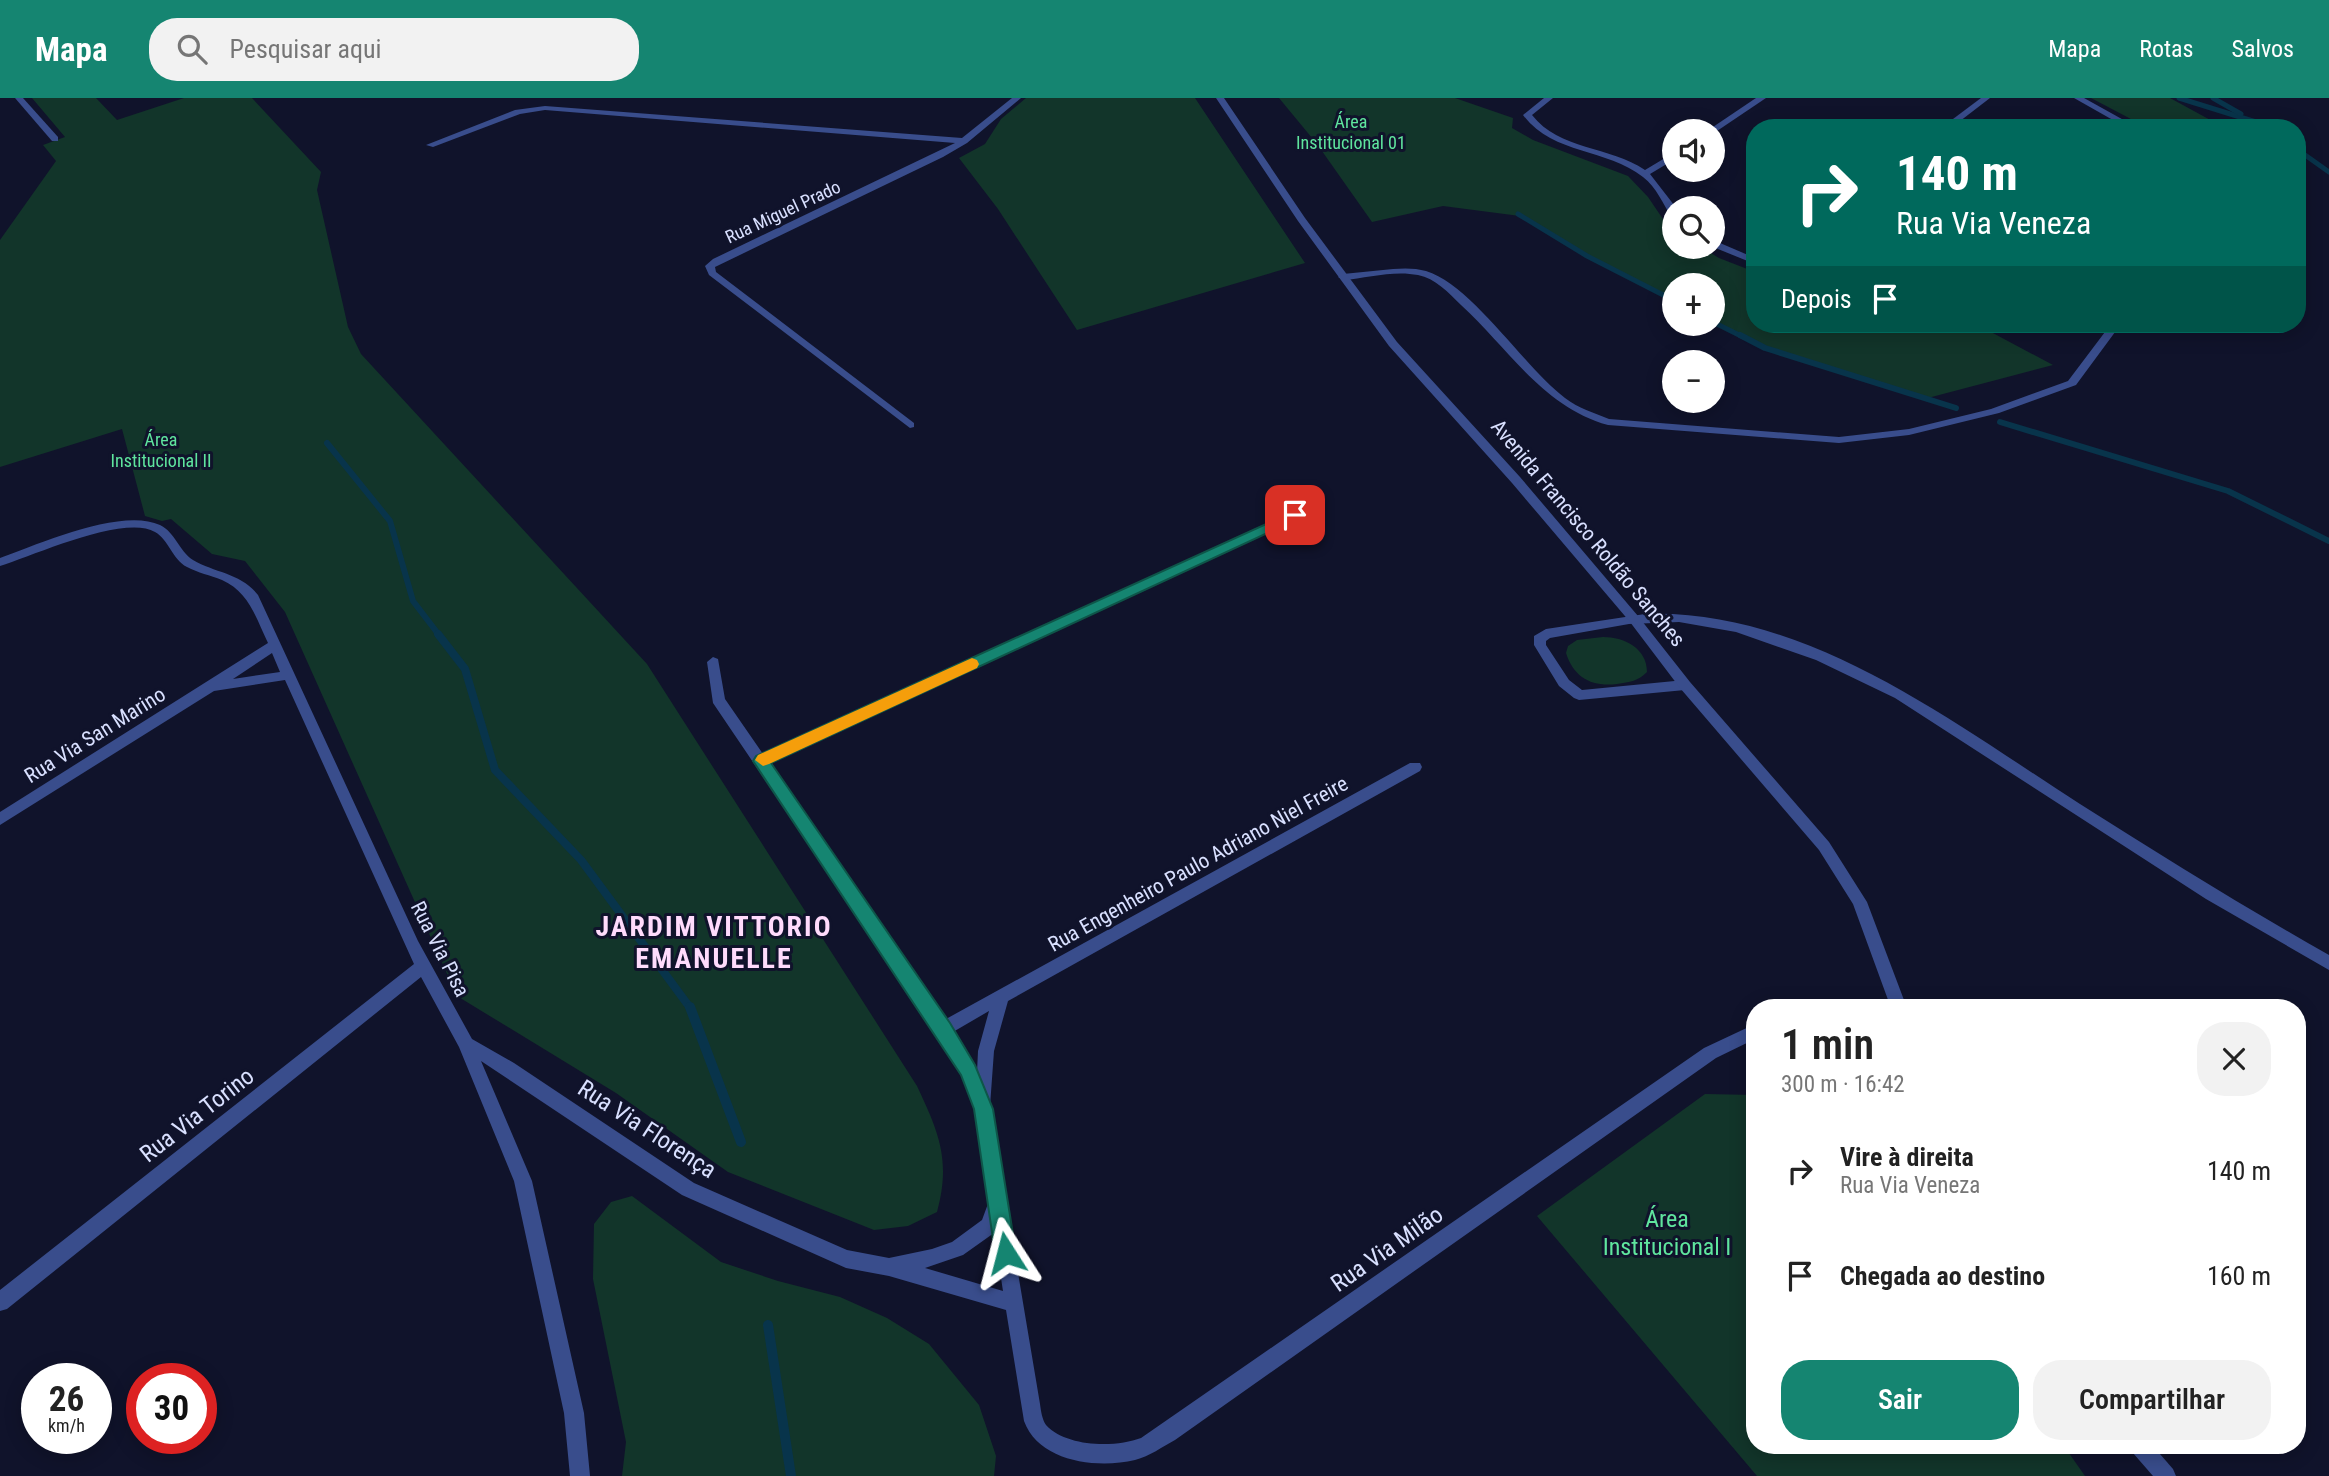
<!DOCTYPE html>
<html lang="pt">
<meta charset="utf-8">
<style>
body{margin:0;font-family:"Roboto Condensed",sans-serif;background:#f2f2f2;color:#222;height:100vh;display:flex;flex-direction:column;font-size:26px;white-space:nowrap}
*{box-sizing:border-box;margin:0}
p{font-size:23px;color:#767676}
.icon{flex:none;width:38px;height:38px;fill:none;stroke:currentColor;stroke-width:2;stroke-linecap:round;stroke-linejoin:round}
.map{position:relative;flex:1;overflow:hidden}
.sheet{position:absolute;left:1746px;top:901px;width:560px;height:455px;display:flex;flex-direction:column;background:#fff;border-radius:28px;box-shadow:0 4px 18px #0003}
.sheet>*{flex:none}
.hud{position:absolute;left:1746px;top:21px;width:560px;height:214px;border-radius:28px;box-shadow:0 4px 18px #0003;background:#00695c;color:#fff;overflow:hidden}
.controls{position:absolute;left:1662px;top:21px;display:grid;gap:14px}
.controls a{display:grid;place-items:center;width:63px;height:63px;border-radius:50%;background:#fff;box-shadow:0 4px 18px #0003;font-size:35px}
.speed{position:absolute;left:21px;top:1265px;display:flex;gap:14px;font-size:35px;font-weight:700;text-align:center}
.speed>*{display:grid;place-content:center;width:91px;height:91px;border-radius:50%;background:#fff;box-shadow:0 4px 18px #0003;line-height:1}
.speed small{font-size:18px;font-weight:400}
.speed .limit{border:10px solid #d22;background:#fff;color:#111}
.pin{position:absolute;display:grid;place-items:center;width:60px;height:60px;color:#fff;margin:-30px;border-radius:14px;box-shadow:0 4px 10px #0006}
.me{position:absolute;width:77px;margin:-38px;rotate:351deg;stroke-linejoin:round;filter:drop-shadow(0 0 5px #0008)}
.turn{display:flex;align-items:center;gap:24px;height:147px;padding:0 35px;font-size:32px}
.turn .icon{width:91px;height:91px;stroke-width:2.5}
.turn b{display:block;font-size:49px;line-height:60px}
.then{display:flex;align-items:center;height:66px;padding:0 35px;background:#0003;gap:14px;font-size:26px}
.round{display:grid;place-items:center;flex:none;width:74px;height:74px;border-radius:28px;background:#f2f2f2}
.headline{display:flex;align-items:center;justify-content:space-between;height:119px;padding:0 35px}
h1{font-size:42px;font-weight:600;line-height:52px}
.cta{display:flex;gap:14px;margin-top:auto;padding:14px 35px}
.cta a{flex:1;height:80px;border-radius:28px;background:#158571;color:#fff;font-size:28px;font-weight:600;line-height:80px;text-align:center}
.cta a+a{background:#f2f2f2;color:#222}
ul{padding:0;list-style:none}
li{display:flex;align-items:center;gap:21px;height:105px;padding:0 35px}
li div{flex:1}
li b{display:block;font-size:26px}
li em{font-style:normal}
header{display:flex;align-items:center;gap:42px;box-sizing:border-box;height:98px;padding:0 35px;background:#158571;color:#fff}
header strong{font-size:33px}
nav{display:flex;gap:38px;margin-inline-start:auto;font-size:24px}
.search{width:490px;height:63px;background:#f2f2f2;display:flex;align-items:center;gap:18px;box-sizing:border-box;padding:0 24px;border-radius:28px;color:#767676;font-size:26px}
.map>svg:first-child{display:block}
</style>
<header>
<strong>Mapa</strong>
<div class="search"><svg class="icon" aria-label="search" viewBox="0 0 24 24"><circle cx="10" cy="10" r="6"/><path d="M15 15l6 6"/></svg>Pesquisar aqui</div>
<nav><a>Mapa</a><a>Rotas</a><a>Salvos</a></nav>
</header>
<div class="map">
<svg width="2329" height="1378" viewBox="0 0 2329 1378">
<rect width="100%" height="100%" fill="#10132b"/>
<!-- green -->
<g fill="#12352a">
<path d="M32,0H96L117,22L184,0H252L321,74L317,92L348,229L361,256L647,566L917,988C939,1035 951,1062 937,1114L908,1128L874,1132L728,1074L616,995L457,898L285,514L245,463L212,456L171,421L162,423L145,418L122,331L0,369V142L56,63L43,47L65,39Z"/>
<polygon points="1026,0 1195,0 1305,165 1077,232 998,111 959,60 985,46 1001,21"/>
<path d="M1279,0H1455L1513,20L1512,30L1533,42L1628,78L1648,99L1667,127L1675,132V149H1701L1719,160L1755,174V226H1890C1922,238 1944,236 1976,226L2053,267L1924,301L1765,250L1713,224V187H1675V203L1587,158L1520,118L1443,108L1372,124L1317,46Z"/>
<polygon points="2091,0 2170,0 2225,30 2148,30"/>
<path d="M1603,539C1624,539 1647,550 1647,574C1638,583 1630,584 1617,586C1592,589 1574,580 1566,555L1568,548L1577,542Z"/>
<polygon points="1705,996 1755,997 1755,1348 2064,1348 2085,1378 1757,1378 1537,1118"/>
<polygon points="632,1098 721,1164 778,1183 840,1199 887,1220 929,1246 979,1307 996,1358 994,1378 622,1378 626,1344 593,1181 594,1126 611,1104"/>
</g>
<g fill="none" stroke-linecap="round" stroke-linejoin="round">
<!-- stream-far3 -->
<g stroke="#08344b" stroke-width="5">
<polyline points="2179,0 2256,24"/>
<polyline points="2213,0 2241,16"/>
<polyline points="2298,52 2329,74"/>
<polyline points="1518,116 1587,158 1675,203"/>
<polyline points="1713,224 1743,239"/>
</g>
<!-- stream-far2 -->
<g stroke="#08344b" stroke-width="6">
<polyline points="1740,237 1765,250 1956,310"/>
<polyline points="2000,324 2228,393 2329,443"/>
<polyline points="327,345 390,423 413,503 439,537"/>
</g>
<!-- stream-far1 -->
<polyline stroke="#08344b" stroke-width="8" points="438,536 465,571 495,672 581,762 691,911"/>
<!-- stream -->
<g stroke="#08344b" stroke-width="10">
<polyline points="690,909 741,1044"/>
<polyline points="768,1227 791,1378"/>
</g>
<!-- service -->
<path fill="#394d8c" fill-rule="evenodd" d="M1393,171C1404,170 1416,170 1426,173C1472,187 1524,269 1565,300C1578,310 1594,315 1609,321L1839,339L1909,331L1991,311L2068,283L2111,226H2121L2076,287L1999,315L1909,337L1839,345L1608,327C1543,309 1508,250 1461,207C1449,195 1435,180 1418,177C1394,172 1367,180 1343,182L1338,179L1343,176Z"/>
<!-- minor -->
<g fill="#394d8c" fill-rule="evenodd">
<polygon points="15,0 23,0 58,39 58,43 52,43"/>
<polygon points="1012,0 1021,0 967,45 943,59 715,169 716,174 914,325 914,329 910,330 709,177 705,168 713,161 955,45 545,12 520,16 433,49 426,47 515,12 545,8 962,40"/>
<path d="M1544,0H1553L1532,17C1559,52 1610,48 1645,72L1675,54V61L1650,76L1674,107L1675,121L1672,120C1663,106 1657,90 1643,79C1606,50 1553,57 1523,17Z"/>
<polygon points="1756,0 1766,0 1714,35 1707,33"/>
<polygon points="1981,0 1990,0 1951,30 1941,30"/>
<polygon points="2074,0 2084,0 2138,30 2127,30"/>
<polygon points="1713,142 1755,160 1755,166 1713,149"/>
<path d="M1295,413L1299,414V420L769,665L946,921L1410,665H1420L1422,669L1420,673L1008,903L994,953L990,1008L1040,1306C1041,1313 1042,1321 1046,1327C1066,1349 1115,1350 1141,1340L1704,950L1753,927L1755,928V941L1716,960L1175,1342C1162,1349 1150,1358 1135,1362C1097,1371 1039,1364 1024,1323L1006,1212L889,1178L846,1170L682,1097L481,963L532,1083L584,1315L590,1378H570L564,1315L514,1083L459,949L421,879L7,1211L0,1213V1192L414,866L285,582L214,593L0,727V714L268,545C256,520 249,494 222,482C210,477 198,475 187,469C172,461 169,442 155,434C124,416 33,458 0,468V460C38,446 122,409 160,427C175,434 179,453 193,462C215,475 241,475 258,497L418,843L472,941L514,965L694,1085L847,1152L889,1160L932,1151L952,1144L982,1122L989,1103L975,1011L961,977L937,936L713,605L707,564L713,559L718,561L725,601L763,656ZM272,555L280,574L233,581ZM989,913L978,953L977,974L953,934ZM994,1135L1003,1193L925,1170L963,1157Z"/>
<path d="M1645,516C1806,510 1952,624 2080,706C2162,758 2244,809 2329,857V872L2206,801L1895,600L1816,562L1736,534L1679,524L1629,526L1550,540L1546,543V547L1569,582L1582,592L1685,582L1692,587L1685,592L1579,602L1574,600L1559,588L1534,547V538L1546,531Z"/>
</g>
<!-- tertiary -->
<g fill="#394d8c" fill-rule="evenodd">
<polygon points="1216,0 1224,0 1305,120 1397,244 1520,379 1638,518 1690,584 1829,744 1867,804 1907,910 1891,910 1853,806 1819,752 1680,590 1630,524 1512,385 1389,248 1298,123"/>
<polygon points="2130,1348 2153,1348 2173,1371 2176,1378 2153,1378 2133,1355"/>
</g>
</g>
<!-- route -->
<polygon fill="#158571" stroke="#0e5649" stroke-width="2" points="1295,413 1301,417 1300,420 771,665 950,925 975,967 993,1011 1016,1155 1013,1162 1006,1165 998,1162 995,1155 974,1011 961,977 753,663 756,658"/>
<!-- slow -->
<polygon fill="#f59e0b" points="972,560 977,562 979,566 977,570 769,666 763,668 755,662 758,657"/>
<g text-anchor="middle" stroke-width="6" stroke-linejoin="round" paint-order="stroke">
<!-- far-park labels -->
<g font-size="18" fill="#5fe59e" stroke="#10132b">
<text x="1351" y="30">Área<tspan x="1351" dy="21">Institucional 01</tspan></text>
<text x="161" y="348">Área<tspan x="161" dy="21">Institucional II</tspan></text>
</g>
<!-- far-street labels -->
<g font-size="18" fill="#d9e0ff" stroke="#10132b">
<text transform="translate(783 114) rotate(-25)" y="6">Rua Miguel Prado</text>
</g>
<!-- street labels -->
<g font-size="21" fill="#d9e0ff" stroke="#10132b">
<text transform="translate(1588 435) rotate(50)" y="7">Avenida Francisco Roldão Sanches</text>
<text transform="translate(95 637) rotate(-32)" y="7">Rua Via San Marino</text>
<text transform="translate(1198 766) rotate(-29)" y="7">Rua Engenheiro Paulo Adriano Niel Freire</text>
<text transform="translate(440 851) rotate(63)" y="7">Rua Via Pisa</text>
</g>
<!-- near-street labels -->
<g font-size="24" fill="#d9e0ff" stroke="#10132b">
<text transform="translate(197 1017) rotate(-38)" y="8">Rua Via Torino</text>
<text transform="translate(647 1031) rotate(33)" y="8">Rua Via Florença</text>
<text transform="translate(1387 1151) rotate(-35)" y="8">Rua Via Milão</text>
</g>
<!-- near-park labels -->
<g font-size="24" fill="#5fe59e" stroke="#10132b">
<text x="1667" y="1129">Área<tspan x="1667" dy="28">Institucional I</tspan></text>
</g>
<!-- district labels -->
<g font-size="28" font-weight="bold" letter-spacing="2" fill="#ffdbfc" stroke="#10132b">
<text x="714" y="838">JARDIM VITTORIO<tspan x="714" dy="32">EMANUELLE</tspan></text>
</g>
</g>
</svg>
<div class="controls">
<a><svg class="icon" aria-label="sound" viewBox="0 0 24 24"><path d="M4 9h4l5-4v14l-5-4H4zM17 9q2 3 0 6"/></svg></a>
<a><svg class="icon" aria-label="search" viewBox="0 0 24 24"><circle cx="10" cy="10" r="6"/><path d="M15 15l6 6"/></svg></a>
<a>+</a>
<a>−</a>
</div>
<div class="speed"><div>26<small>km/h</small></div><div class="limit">30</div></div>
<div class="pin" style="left:1295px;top:417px;background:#d93025"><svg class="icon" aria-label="arrive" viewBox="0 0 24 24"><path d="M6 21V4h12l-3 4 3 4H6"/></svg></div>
<svg class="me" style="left:1006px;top:1155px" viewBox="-20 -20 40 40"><path d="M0-17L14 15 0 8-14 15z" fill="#158571" stroke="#fff" stroke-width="4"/></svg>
<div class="hud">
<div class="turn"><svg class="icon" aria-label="right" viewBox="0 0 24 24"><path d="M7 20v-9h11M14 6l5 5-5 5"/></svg><div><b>140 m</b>Rua Via Veneza</div></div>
<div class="then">Depois<svg class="icon" aria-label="arrive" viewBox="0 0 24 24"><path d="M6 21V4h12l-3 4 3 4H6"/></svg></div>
</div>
<section class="sheet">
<div class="headline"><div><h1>1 min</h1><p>300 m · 16:42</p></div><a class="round"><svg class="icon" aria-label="close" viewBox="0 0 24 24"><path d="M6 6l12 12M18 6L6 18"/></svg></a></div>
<ul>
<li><svg class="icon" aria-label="right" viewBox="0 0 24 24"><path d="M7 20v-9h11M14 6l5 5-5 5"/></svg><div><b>Vire à direita</b><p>Rua Via Veneza</p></div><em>140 m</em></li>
<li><svg class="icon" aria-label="arrive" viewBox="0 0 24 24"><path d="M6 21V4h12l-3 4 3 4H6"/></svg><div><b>Chegada ao destino</b></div><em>160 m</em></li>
</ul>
<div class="cta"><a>Sair</a><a>Compartilhar</a></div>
</section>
</div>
